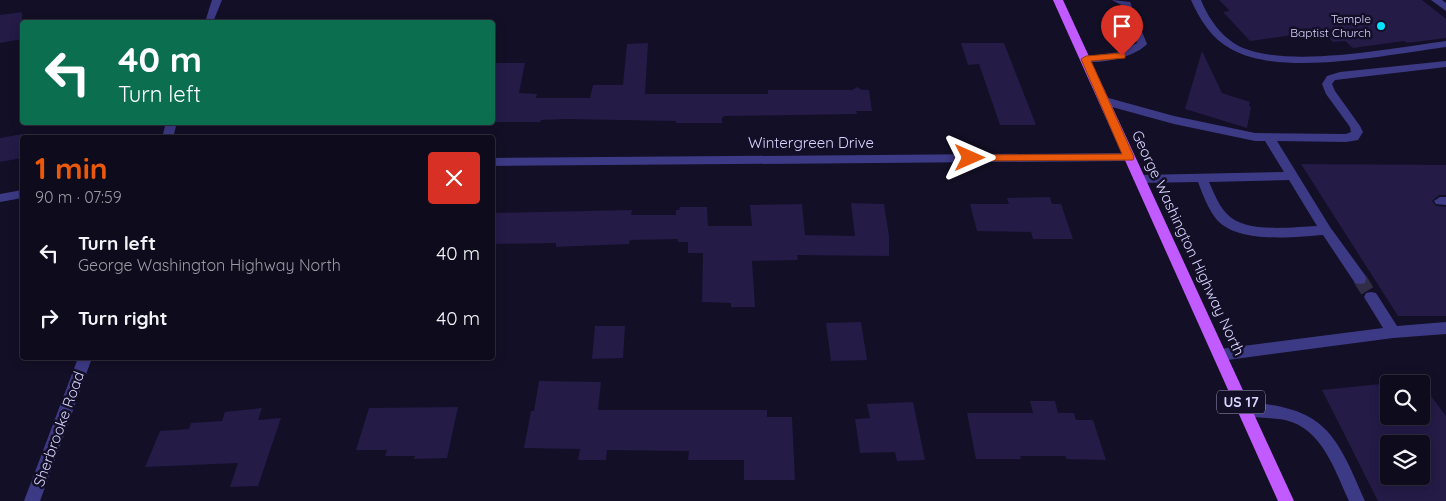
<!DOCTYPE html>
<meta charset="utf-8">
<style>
body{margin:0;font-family:Quicksand,sans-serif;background:#1c1929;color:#f1f3f6;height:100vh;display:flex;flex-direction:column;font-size:19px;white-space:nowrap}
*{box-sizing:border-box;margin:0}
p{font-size:16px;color:#9b9ba3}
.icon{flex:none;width:28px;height:28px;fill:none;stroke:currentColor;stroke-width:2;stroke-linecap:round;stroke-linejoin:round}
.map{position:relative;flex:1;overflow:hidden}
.drawer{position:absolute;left:20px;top:135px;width:475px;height:225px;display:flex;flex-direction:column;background:#0e0b1c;border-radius:5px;box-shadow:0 2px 12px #0003,0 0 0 1px #2e2b3b}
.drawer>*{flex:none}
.hud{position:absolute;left:20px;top:20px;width:475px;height:105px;border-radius:5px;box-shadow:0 2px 12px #0003,0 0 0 1px #2e2b3b;background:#0b6e4f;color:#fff;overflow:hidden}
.buttons{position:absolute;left:1380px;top:375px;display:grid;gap:10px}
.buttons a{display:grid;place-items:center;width:50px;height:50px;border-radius:5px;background:#0e0b1c;box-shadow:0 2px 12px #0003,0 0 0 1px #2e2b3b;font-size:25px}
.pin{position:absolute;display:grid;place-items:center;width:42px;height:42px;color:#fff;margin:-51px -21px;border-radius:50% 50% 50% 0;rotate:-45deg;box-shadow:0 0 5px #0007}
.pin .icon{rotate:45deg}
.me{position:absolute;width:55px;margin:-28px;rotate:90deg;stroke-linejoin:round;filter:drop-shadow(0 0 4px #0008)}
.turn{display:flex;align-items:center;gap:18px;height:105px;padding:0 15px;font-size:22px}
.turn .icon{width:65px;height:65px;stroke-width:2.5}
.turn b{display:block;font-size:35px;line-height:42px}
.round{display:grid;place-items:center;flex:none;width:52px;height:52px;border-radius:5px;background:#1c1929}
.head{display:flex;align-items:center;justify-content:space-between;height:85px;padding:0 15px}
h1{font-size:30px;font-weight:700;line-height:38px;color:#ea580c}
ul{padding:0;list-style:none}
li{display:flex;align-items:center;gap:15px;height:65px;padding:0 15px}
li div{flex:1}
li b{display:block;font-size:19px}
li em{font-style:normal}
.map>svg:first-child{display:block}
</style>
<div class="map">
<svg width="1446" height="501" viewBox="0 0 1446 501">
<rect width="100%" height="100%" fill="#130f26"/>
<!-- building -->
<g fill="#241b47" fill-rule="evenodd">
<polygon points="1219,0 1422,0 1446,19 1446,38 1407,43 1404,41 1353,48 1345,41 1333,42 1321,31 1250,41 1223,12 1230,11"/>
<polygon points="22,12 22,39 0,43 0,15"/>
<polygon points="648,43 645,94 768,94 768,90 852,90 857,87 862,90 869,90 872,111 856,111 857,114 724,116 722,118 722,123 676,123 676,121 567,119 541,120 540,122 492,122 492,63 525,63 519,93 537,94 536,98 590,98 593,85 623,85 627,44"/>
<polygon points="961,43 1004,43 1036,125 1000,125 979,64 968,65"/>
<polygon points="1202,51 1222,93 1250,102 1249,106 1251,107 1247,128 1185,109"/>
<polygon points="22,134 22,158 0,162 0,138"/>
<polygon points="1301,164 1446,165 1446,195 1439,195 1432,201 1436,206 1446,207 1446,316 1398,316"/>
<polygon points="1050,197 1052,204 1061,204 1073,239 1033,239 1031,232 977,231 970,204 1009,204 1007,198"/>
<polygon points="851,203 884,204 889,236 886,236 889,236 889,256 797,255 798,260 752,261 755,307 731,307 731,303 702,302 703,253 688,253 688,242 678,242 678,239 630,240 629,244 577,246 556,247 556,243 492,244 492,213 632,210 631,215 676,215 676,210 679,210 680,207 707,207 708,226 752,226 750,205 802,204 805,235 855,236"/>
<polygon points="861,322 867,360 831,361 826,323"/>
<polygon points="595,326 625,326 623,358 592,359"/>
<path d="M1419,380L1446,416V501H1378L1322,390ZM1389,384H1421V416H1389ZM1389,444H1421V476H1389Z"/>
<polygon points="539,381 601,382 598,410 767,410 767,417 792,417 795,480 744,480 744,460 688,460 689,451 607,450 606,460 578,460 580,449 524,448 531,411 534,411"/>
<polygon points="1030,401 1055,401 1058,413 1074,413 1076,420 1093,420 1106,460 1067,459 1065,456 1020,456 1021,459 976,459 967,413 1033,413"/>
<polygon points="913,402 925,460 897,461 895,452 860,453 855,419 870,418 867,404"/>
<polygon points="458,407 447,458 414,459 415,456 385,456 387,450 356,450 369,408"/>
<polygon points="262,408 258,420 281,418 258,486 230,487 238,463 145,467 160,431 189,429 191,423 222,421 225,412"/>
</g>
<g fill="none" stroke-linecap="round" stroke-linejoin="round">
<!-- minor-tunnel -->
<polyline stroke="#312d47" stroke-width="14" stroke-dasharray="14 7" stroke-linecap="butt" points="1360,279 1371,297"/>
<!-- minor -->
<g fill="#3d3a85" fill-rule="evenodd">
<polygon points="212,0 222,0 213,22 205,22"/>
<path d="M1112,0L1130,2L1147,44C1135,57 1100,65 1082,61V57L1119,52L1137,43L1123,6Z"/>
<path d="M1191,0H1201C1209,20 1223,39 1243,48C1292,68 1393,48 1446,41V47C1390,54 1282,78 1231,49C1212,39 1200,20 1191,0Z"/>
<polygon points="1431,0 1442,0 1446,3 1446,11"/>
<path d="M1446,61V67L1335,80L1332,84L1335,91L1360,126L1363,132L1358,140L1346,142L1277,141L1330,227L1365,275L1366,279L1365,283L1360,284L1355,283L1323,235C1294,237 1239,244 1217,220C1208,209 1203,195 1198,182L1139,183L1133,179L1139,175L1284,172L1265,141H1255L1174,124L1101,104L1100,101L1105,97L1174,116L1255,133L1346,134L1351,132L1350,127L1326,94L1322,84L1327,76L1340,72ZM1289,180L1317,226C1292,227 1244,234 1226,213C1218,204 1214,193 1209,182Z"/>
<polygon points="166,122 177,122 173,138 162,138"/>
<polygon points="1129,153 1135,157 1129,161 492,166 492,158"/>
<polygon points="22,190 22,198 0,202 0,194"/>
<polygon points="1440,197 1446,197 1446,205 1436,204 1434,201"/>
<polygon points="1371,292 1376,293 1397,326 1446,322 1446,334 1393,338 1220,361 1215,359 1213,355 1215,351 1220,349 1383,328 1364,297 1366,293"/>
<polygon points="78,358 92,358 40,501 24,501"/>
<path d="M1244,402C1324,407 1335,431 1365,501H1349C1335,471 1322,428 1285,420C1270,417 1253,419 1239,414L1237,409L1239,404Z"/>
</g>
<!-- major -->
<polygon fill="#c25bff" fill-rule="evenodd" points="1053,0 1063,0 1294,501 1278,501"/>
</g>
<!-- route -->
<polygon fill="#ea580c" stroke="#983908" points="1122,53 1125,54 1125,58 1091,61 1134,157 1133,160 966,161 965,158 966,156 970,155 1122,154 1081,59 1086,56"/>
<!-- markers -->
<circle fill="#00e5ff" stroke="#130f26" stroke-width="2" cx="1381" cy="26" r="5"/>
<g text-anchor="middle" stroke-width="5" stroke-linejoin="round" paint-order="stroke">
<!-- far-poi labels -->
<g font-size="12" fill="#d9d4ff" stroke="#130f26" text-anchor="end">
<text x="1371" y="23">Temple<tspan x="1371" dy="14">Baptist Church</tspan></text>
</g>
<!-- shield labels -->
<rect fill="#130f26" stroke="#9e99be" stroke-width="1" x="1217" y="390.5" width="48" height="23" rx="4"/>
<g font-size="14" font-weight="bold" fill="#d9d4ff">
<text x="1241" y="407">US 17</text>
</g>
<!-- street labels -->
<g font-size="15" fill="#d9d4ff" stroke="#130f26">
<text x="811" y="148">Wintergreen Drive</text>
<text transform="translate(1188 243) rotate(65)" y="5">George Washington Highway North</text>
<text transform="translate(59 429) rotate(-70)" y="5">Sherbrooke Road</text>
</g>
</g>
</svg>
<div class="buttons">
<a><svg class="icon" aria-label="search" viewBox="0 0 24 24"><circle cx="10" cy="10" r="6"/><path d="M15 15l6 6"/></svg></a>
<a><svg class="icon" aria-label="layers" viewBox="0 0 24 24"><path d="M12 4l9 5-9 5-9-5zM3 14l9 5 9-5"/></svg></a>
</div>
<div class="pin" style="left:1122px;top:56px;background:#d93025"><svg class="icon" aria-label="arrive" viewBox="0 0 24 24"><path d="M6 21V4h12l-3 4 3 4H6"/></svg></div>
<svg class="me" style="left:970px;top:158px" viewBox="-20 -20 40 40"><path d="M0-17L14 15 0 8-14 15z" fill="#ea580c" stroke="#fff" stroke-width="4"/></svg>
<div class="hud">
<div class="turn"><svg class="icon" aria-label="left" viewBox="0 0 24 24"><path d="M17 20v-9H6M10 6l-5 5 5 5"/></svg><div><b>40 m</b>Turn left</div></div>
</div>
<section class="drawer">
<div class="head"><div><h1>1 min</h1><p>90 m · 07:59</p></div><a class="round" style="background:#d93025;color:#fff"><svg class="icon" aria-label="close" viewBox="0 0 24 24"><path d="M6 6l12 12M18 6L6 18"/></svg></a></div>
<ul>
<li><svg class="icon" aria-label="left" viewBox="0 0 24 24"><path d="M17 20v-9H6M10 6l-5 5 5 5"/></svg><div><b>Turn left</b><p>George Washington Highway North</p></div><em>40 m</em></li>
<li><svg class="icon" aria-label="right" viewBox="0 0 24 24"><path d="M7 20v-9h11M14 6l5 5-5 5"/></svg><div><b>Turn right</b></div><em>40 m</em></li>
</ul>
</section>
</div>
